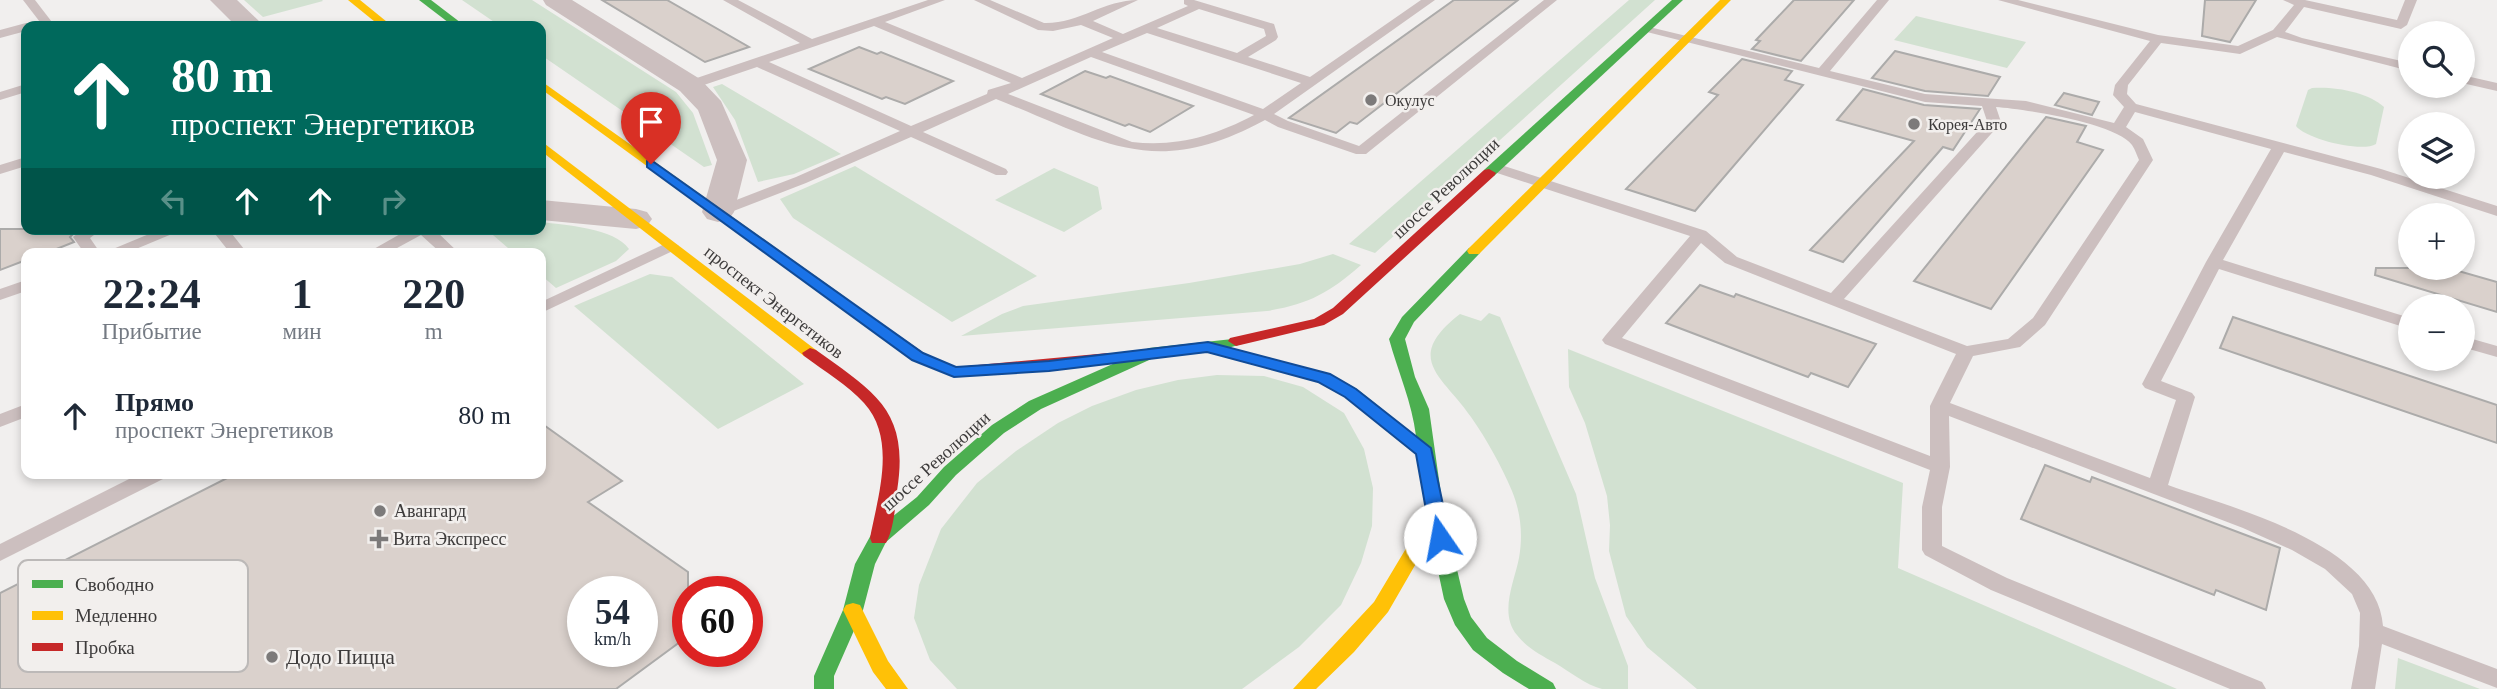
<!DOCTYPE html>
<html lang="ru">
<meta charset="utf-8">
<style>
body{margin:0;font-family:Georgia,serif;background:#f6f6f7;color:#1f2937;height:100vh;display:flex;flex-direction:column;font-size:26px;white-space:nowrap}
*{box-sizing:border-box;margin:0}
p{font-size:23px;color:#747a83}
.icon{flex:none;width:38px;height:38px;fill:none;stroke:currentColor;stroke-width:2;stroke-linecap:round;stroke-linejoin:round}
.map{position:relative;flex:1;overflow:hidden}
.drawer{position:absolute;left:21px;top:248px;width:525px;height:231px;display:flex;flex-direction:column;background:#fff;border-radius:14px;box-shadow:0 4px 10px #0003}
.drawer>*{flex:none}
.banner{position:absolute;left:21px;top:21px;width:525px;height:214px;border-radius:14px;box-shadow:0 4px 10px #0003;background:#00695c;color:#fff;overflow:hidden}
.tools{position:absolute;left:2398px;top:21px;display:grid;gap:14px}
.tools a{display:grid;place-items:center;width:77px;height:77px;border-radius:50%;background:#fff;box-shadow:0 4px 10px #0003;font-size:35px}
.speed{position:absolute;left:567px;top:576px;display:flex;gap:14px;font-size:35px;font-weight:700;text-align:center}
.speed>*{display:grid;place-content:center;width:91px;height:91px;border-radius:50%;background:#fff;box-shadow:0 4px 10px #0003;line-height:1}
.speed small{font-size:18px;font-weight:400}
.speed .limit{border:10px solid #d22;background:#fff;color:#111}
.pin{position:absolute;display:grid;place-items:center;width:60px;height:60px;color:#fff;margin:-72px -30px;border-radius:50% 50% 50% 0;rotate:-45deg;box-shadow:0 0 7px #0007}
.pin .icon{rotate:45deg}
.me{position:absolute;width:77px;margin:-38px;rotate:348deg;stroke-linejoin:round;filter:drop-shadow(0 0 5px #0008)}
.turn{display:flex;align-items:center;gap:24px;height:147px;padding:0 35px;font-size:32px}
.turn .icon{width:91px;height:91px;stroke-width:2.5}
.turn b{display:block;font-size:49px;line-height:60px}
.lanes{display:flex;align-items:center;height:66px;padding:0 35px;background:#0003;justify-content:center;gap:35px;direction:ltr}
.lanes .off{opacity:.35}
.eta{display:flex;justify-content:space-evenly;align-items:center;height:119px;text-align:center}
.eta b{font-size:42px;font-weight:800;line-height:49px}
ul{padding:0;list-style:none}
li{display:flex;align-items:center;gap:21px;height:98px;padding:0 35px}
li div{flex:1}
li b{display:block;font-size:26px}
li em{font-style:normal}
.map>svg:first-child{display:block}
</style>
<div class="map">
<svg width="2497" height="689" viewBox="0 0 2497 689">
<rect width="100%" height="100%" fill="#f1efee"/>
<!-- green -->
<g fill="#d2e1d1">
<polygon points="244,0 322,0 323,1 263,17"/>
<polygon points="462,0 532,0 676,92 693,113 712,165 704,167 541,55 541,26 500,26"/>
<polygon points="1629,0 1655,0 1375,253 1349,244"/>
<polygon points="1916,16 2026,42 2007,68 1894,40"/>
<polygon points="722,84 841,154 794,174 758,182 735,120 713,87"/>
<path d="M2312,88C2334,86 2368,92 2384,107L2376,144C2362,153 2306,139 2296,126L2308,90Z"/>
<polygon points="855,166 1037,276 952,322 793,218 780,199"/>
<polygon points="1054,168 1098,187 1102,209 1064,232 995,200"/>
<path d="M541,222C564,225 615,228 629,249L616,261L556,288L541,275V254H515L486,229H541Z"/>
<path d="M1333,254L1361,265C1329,293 1309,304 1267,311L961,336L1002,314L1023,306L1189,283L1300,264Z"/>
<polygon points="650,274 672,277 804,384 718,429 574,306"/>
<path d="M1489,313L1500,317L1576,494L1595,578L1628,666V689C1620,689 1609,689 1602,689C1586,685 1569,671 1555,663C1541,655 1527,648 1517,635C1499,613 1514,583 1519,558C1523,535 1521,513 1512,491C1501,465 1487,440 1471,417C1443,376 1402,359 1460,314L1481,321Z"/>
<polygon points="1568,349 1903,483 1898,568 2177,689 1697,689 1647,647 1626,616 1609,551 1610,525 1607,496 1585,423 1569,387"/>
<polygon points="1217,375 1264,376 1303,387 1344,413 1364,449 1373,488 1372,526 1361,563 1341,605 1299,647 1242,689 957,689 930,660 914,618 919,585 941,529 977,483 1016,451 1058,423 1092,406 1136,390 1178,380"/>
<polygon points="2398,658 2480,689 2395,689"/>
</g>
<!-- building -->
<g fill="#dad1cc" stroke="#acabaa" stroke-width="2" fill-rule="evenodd">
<polygon points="602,0 667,0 749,47 705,62"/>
<polygon points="1454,0 1518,0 1357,124 1350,122 1336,133 1289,118"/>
<polygon points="1794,0 1854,0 1801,61 1752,49 1760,41 1756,40"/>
<polygon points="2205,0 2256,0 2230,42 2202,36"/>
<polygon points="859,47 877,54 881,52 953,81 905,104 886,97 882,99 809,69"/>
<polygon points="1895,51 2000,77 1988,96 1925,91 1872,78"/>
<polygon points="1742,59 1792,71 1785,80 1803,85 1695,211 1626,189 1718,95 1709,92"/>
<polygon points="1085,71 1106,78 1110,76 1193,106 1150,132 1129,124 1125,126 1041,94"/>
<polygon points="1863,89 1924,105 1980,109 1953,150 1943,147 1843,262 1810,250 1914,141 1837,120"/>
<polygon points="2064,93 2099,102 2092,115 2055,105"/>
<polygon points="2046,117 2086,126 2077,142 2103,150 1991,309 1914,281"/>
<polygon points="0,229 78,229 70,237 74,242 44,254 26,254 26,260 0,270"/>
<polygon points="2376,268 2448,268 2497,282 2497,312 2375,275"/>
<polygon points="1700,285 1734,297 1736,294 1876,344 1848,387 1811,373 1808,377 1666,323"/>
<polygon points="2233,317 2497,405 2497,443 2220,348"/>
<path d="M541,423L622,481L588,502L688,572V636L616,689H0V593L235,474H541ZM583,592H642V651H583Z"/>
<polygon points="2045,465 2090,482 2092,477 2280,548 2266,610 2216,590 2214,595 2021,519"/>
</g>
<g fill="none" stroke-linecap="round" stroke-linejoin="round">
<!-- lane -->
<g fill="#ccbfbf" fill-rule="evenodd">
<polygon points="23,0 35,0 55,26 43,26"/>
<path d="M723,0H738L812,39L928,0H945L885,22L1022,78L1113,38L1081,25L1053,31L1038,30L974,0H990L1044,23C1078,24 1104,0 1138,0L1093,21L1123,34L1188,6L1184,4V0H1194L1274,24L1278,37L1276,40L1248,57L1310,77L1421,0H1435L1274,114L1288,121L1359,146L1544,0H1557L1366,154H1356L1278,127L1265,120C1153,181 1103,141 996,99L923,132L1006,169L1008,172L1006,175H996L911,137L806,183L718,217L713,215L710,212L713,209L796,177L900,131L757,67L695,88H685V82L800,43ZM1199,9L1264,29L1266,36L1237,53L1157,28ZM874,26L1011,83L988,90L987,94L911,126L769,62ZM1147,33L1301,83L1263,109L1102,52ZM1091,57L1254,115C1214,136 1177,147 1132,142L1008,94Z"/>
<path d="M1877,0H1889L1830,71L1925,94L2026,101L2114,123L2124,107L2113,95L2115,85L2150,41L1998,0H2018L2158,35L2238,46L2273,30L2294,5L2283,0H2305L2397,20L2405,0H2417L2407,25L2401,29L2304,7L2285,32L2302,38L2410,63V71L2277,37L2240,54L2161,43L2128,85L2127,94L2136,104L2381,169L2497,206V216L2371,175L2284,152L2223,260L2410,318V329L2219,269L2161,381L2192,393L2195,397L2168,485C2232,508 2378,544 2383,626L2497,669V688L2382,644L2375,689H2351L2359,646L2360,613L2352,594L2325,569L2292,550L2243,528L1949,416L1950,467L1942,507V546L2007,578L2262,682L2266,689H2230L1991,590L1925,555L1922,550V507L1930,470L1605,344L1602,340L1605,336L1690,236L1491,171L1489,168L1491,165H1501L1706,231L1737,257L1831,293L1987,121L1982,106L1925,102L1639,30L1645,26L1819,68ZM1996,107C2024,109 2116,123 2132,145C2135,149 2137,156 2139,160L2033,318L2008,339L1967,346L1844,299L1999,125L2001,122ZM2135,112L2271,149L2206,262L2142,384L2145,388L2176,400L2150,478L1950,403L1973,356L2020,347L2045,325L2153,160L2143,139L2126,127ZM1701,243L1725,263L1956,354L1930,406V456L1622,338Z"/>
<polygon points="26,23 32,26 26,26 26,31 0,38 0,30"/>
<polygon points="2462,75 2497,83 2497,91 2462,83"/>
<polygon points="26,84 26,92 0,100 0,92"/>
<polygon points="26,157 26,166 0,174 0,165"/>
<polygon points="83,229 102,229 90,238 101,254 85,254 73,237"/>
<polygon points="161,229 184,229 124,254 101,254"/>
<polygon points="211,229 228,229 248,254 231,254"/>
<polygon points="409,229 434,229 460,254 442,254 421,235 386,254 365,254"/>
<polygon points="671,241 679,246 677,249 541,313 541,302"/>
<polygon points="26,280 26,291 0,300 0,289"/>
<polygon points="2462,336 2497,346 2497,357 2462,347"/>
<polygon points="26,404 26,417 0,427 0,414"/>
<polygon points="139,474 166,474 163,479 0,561 0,544"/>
</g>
<!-- street -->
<g fill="#ccbfbf" fill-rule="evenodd">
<polygon points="210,0 237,0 264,26 236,26"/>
<polygon points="543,0 572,0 700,79 721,101 747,160 734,212 729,219 718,222 707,219 702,212 717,160 698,110 680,91 546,5"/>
<polygon points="541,200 636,209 647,212 652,219 647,226 636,229 541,220"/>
</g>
<!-- fast -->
<g fill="#4caf50" fill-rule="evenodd">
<polygon points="419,0 431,0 465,26 453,26"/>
<polygon points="1672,0 1683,0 1494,176 1484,176 1484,170"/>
<path d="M1474,247L1479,248L1481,251L1479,254L1414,322L1405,339L1415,377L1429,409L1444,515L1464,599L1471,617L1487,638L1517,661L1553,683L1556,689H1529L1503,673L1473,650L1455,625L1444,599L1426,515L1418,456L1345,397L1318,382L1207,352L1158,356L1041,409L1004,433L956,475L929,505L886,542L875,564L863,610L834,676V689H814V676L843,610L855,564L872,533L917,497L944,467L992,425L1029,401L1149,348L1242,338L1244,341L1242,344L1228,348L1330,374L1357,389L1416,436C1412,402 1398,372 1389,339L1402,317L1469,248Z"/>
</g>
<!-- slow -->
<g fill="#ffc107" fill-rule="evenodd">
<polygon points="348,0 360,0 392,26 380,26"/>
<polygon points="1720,0 1731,0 1479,254 1469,254 1467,251 1469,248"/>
<polygon points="541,81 845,297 848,300 845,303 835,303 541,89"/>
<polygon points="541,141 816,350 818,353 816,356 804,356 541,151"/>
<polygon points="1435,509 1441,510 1444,515 1388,612 1354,652 1316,689 1293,689 1374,602 1429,510"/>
<polygon points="853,603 860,605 888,661 908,689 886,689 873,672 843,610 846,605"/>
</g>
<!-- jam -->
<g fill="#c62828" fill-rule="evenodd">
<polygon points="1489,169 1496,173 1494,176 1343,314 1324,325 1236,346 1228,341 1230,338 1314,319 1333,308 1484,170"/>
<polygon points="840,295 924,353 956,367 1108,353 1116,358 1108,363 954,377 912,359 835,303 832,300"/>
<path d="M810,348L816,350C874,392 910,410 897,491C895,507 894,529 886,543H872L870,538C878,496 897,439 864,403C848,385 824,371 804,356L802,353Z"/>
</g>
</g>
<!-- route -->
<polygon fill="#1a73e8" stroke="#114b97" stroke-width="2" points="651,160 923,353 956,367 1049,361 1208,342 1330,374 1356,389 1431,448 1450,538 1447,543 1433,543 1431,538 1416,454 1345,397 1318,382 1207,352 1049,371 954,377 912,360 647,167 647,161"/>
<!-- markers -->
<g fill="#7c7a7a" stroke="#f2efed" stroke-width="2.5">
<circle cx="1371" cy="100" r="7"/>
<circle cx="1914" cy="124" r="7"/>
<circle cx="380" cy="511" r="7"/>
<path d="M375.5 528.5h7v7h7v7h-7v7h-7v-7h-7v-7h7z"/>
<circle cx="272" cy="657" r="7"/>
</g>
<g text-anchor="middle" stroke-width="5" stroke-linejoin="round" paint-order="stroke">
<!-- far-poi labels -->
<g font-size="16" fill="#3d3b3b" stroke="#f2efed" text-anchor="start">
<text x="1385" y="106">Окулус</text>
<text x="1928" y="130">Корея-Авто</text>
</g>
<!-- street labels -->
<g font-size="18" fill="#3d3b3b" stroke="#f2efed">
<text transform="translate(1446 188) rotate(-43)" y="6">шоссе Революции</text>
<text transform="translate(774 302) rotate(38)" y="6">проспект Энергетиков</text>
<text transform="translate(936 461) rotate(-42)" y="6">шоссе Революции</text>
</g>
<!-- poi labels -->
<g font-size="18" fill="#3d3b3b" stroke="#f2efed" text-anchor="start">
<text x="394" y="517">Авангард</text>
<text x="393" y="545">Вита Экспресс</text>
</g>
<!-- near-poi labels -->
<g font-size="21" fill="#3d3b3b" stroke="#f2efed" text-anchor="start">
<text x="286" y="664">Додо Пицца</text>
</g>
</g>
<!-- legend -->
<rect x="18" y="560" width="230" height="112" rx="10" fill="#f2efed" stroke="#bcb9b8" stroke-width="2"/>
<rect x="32" y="580" width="31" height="8" fill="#4caf50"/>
<rect x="32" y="611" width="31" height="9" fill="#ffc107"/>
<rect x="32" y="643" width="31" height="8" fill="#c62828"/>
<g font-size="19" fill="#3d3b3b">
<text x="75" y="591">Свободно</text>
<text x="75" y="622">Медленно</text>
<text x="75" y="654">Пробка</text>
</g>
</svg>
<div class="tools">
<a><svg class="icon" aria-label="search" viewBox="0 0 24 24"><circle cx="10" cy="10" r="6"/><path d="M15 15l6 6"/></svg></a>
<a><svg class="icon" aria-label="layers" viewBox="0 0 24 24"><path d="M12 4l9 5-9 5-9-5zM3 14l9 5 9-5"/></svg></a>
<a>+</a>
<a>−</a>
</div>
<div class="speed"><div>54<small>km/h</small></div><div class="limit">60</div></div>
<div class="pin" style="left:651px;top:164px;background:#d93025"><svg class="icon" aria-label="arrive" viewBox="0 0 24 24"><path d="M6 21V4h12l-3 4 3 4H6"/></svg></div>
<svg class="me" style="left:1440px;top:538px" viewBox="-20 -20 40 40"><circle r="19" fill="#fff"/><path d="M0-13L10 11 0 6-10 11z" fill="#1a73e8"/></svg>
<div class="banner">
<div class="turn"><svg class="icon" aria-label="ahead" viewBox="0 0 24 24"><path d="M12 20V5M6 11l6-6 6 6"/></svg><div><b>80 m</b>проспект Энергетиков</div></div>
<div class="lanes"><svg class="icon off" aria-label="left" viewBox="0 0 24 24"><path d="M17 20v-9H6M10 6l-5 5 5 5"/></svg><svg class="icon" aria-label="ahead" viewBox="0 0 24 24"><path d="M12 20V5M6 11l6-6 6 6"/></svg><svg class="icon" aria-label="ahead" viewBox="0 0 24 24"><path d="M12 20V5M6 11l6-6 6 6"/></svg><svg class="icon off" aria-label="right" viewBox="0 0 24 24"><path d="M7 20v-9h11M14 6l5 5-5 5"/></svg></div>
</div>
<section class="drawer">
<div class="eta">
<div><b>22:24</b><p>Прибытие</p></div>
<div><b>1</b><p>мин</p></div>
<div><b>220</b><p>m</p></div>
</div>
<ul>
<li><svg class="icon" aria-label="ahead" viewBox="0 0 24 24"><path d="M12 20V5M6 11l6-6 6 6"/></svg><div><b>Прямо</b><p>проспект Энергетиков</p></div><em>80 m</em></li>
</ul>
</section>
</div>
